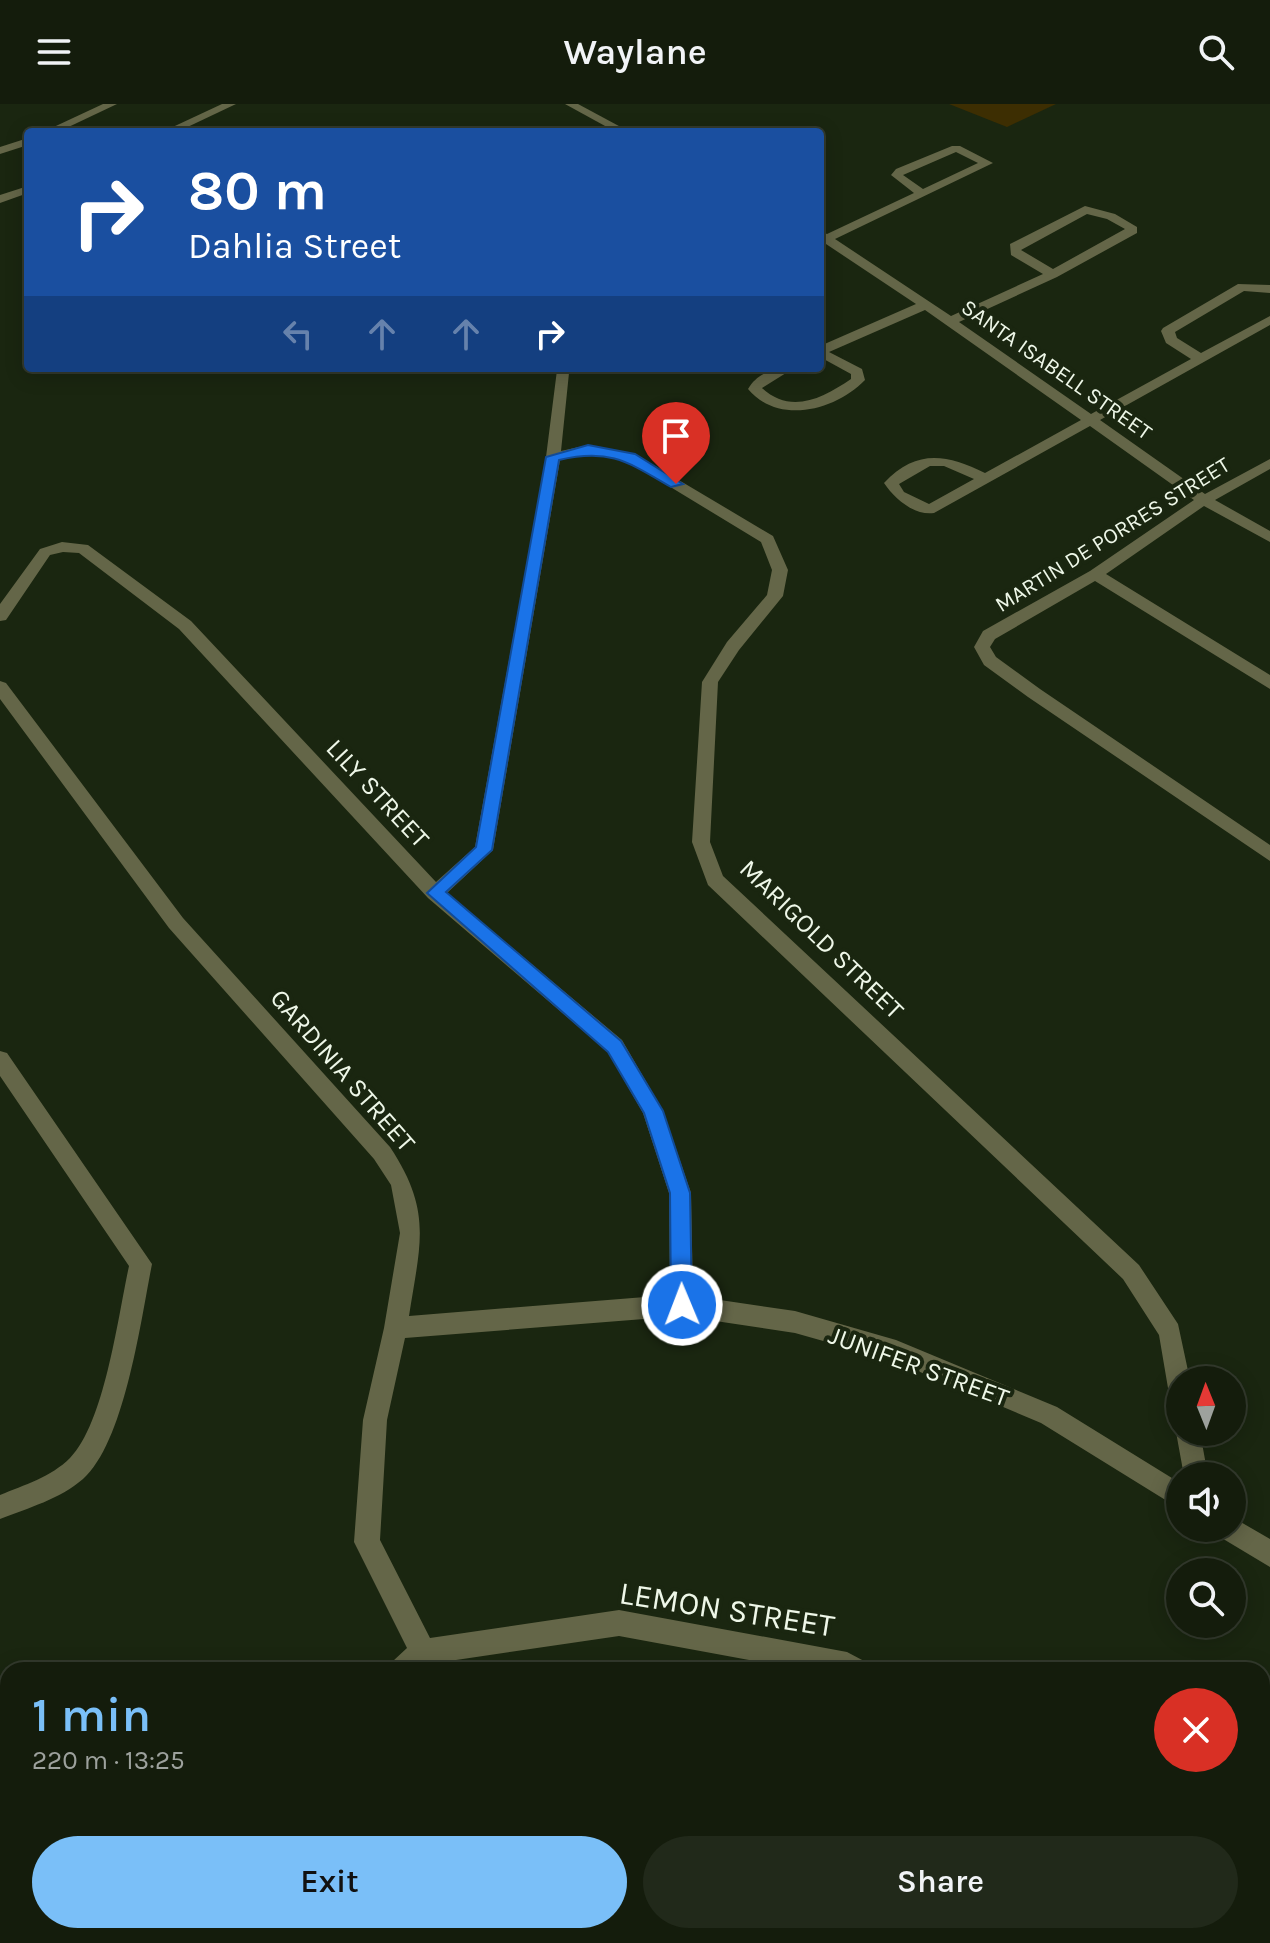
<!DOCTYPE html>
<meta charset="utf-8">
<style>
body{margin:0;font-family:Karla,sans-serif;background:#21291a;color:#f1f3f6;height:100vh;display:flex;flex-direction:column;font-size:30px;white-space:nowrap}
*{box-sizing:border-box;margin:0}
p{font-size:26px;color:#9da19d}
.icon{flex:none;width:44px;height:44px;fill:none;stroke:currentColor;stroke-width:2;stroke-linecap:round;stroke-linejoin:round}
.map{position:relative;flex:1;overflow:hidden}
.details{position:absolute;left:0px;top:1558px;width:1270px;height:282px;display:flex;flex-direction:column;background:#141c0c;border-radius:24px 24px 0 0;box-shadow:0 4px 20px #0003,0 0 0 2px #333a2d}
.details>*{flex:none}
.hud{position:absolute;left:24px;top:24px;width:800px;height:244px;border-radius:8px;box-shadow:0 4px 20px #0003,0 0 0 2px #333a2d;background:#1a4fa0;color:#fff;overflow:hidden}
.needle{width:52px;rotate:359deg}
.tools{position:absolute;left:1166px;top:1262px;display:grid;gap:16px}
.tools a{display:grid;place-items:center;width:80px;height:80px;border-radius:50%;background:#141c0c;box-shadow:0 4px 20px #0003,0 0 0 2px #333a2d;font-size:40px}
.pin{position:absolute;display:grid;place-items:center;width:68px;height:68px;color:#fff;margin:-82px -34px;border-radius:50% 50% 50% 0;rotate:-45deg;box-shadow:0 0 8px #0007}
.pin .icon{rotate:45deg}
.me{position:absolute;width:88px;margin:-44px;rotate:359deg;stroke-linejoin:round;filter:drop-shadow(0 0 6px #0008)}
.turn{display:flex;align-items:center;gap:28px;height:168px;padding:0 32px;font-size:36px}
.turn .icon{width:104px;height:104px;stroke-width:2.5}
.turn b{display:block;font-size:56px;line-height:68px}
.lanes{display:flex;align-items:center;height:76px;padding:0 32px;background:#0003;justify-content:center;gap:40px;direction:ltr}
.lanes .off{opacity:.35}
.round{display:grid;place-items:center;flex:none;width:84px;height:84px;border-radius:42px;background:#21291a}
.summary{display:flex;align-items:center;justify-content:space-between;height:136px;padding:0 32px}
h1{font-size:48px;font-weight:600;line-height:60px;color:#7abff8}
.button{display:flex;gap:16px;margin-top:auto;padding:16px 32px}
.button a{flex:1;height:92px;border-radius:48px;background:#7abff8;color:#111;font-size:32px;font-weight:600;line-height:92px;text-align:center}
.button a+a{background:#21291a;color:#f1f3f6}
header{display:flex;justify-content:space-between;align-items:center;height:104px;padding:0 32px;background:#141c0c;font-size:36px;font-weight:600}
.map>svg:first-child{display:block}
</style>
<header><svg class="icon" aria-label="menu" viewBox="0 0 24 24"><path d="M4 6h16M4 12h16M4 18h16"/></svg>Waylane<svg class="icon" aria-label="search" viewBox="0 0 24 24"><circle cx="10" cy="10" r="6"/><path d="M15 15l6 6"/></svg></header>
<div class="map">
<svg width="1270" height="1839" viewBox="0 0 1270 1839">
<rect width="100%" height="100%" fill="#1a2610"/>
<!-- green -->
<polygon fill="#3d2e02" points="949,0 1056,0 1007,23"/>
<g fill="none" stroke-linecap="round" stroke-linejoin="round">
<!-- minor -->
<g fill="#646648" fill-rule="evenodd">
<polygon points="103,0 117,0 58,28 43,28"/>
<polygon points="222,0 236,0 177,28 162,28"/>
<polygon points="565,0 578,0 630,28 616,28"/>
<polygon points="28,34 28,41 0,50 0,43"/>
<path d="M952,42H960L993,59L835,135L951,212L1043,170L1011,151L1010,140L1085,102L1115,110L1137,123V129L1057,173L959,218L1091,310L1191,255L1166,239L1161,227L1163,224L1238,180L1270,181V189L1244,187L1175,228L1177,234L1201,249L1270,212V221L1100,316L1205,390L1270,355V365L1215,396L1270,427V438L1204,402L1106,470L1270,571V585L1095,477L995,535L990,543L996,553L1040,585L1270,741V757L1028,593L984,561L974,543L983,527L1090,467L1194,396L1090,322L934,409C914,412 894,394 884,379C916,345 946,350 985,369L1081,316L925,206L829,248L862,265L865,276C835,307 778,321 748,285C758,268 775,264 794,264L762,284C791,311 823,294 851,275V270L820,253V242L916,200L820,136V127L827,130L914,89L891,71L896,65ZM956,48L978,59L923,85L903,71ZM1087,110L1107,115L1125,125L1053,165L1021,146ZM930,362H944L974,375L929,400L904,388L899,380Z"/>
<polygon points="28,82 28,89 0,99 0,91"/>
<path d="M557,266L569,269L561,347L588,341L635,350L773,432L788,466L783,492L739,546L718,578L710,738L723,772L1139,1161L1178,1220L1190,1276H1180V1295L1172,1292L1168,1284L1159,1231L1123,1175L708,781L692,738L702,578L727,538L767,491L772,466L761,438L626,356L588,349L560,356L493,746L447,789L622,936L663,1007L691,1089L693,1192L795,1207L896,1236L1057,1303L1180,1379V1405L1041,1319L894,1257L795,1229L682,1212L405,1234L387,1316L380,1436L430,1534L619,1506L847,1548L864,1557L868,1566H803L619,1532L429,1560L422,1566H389L393,1557L407,1544L354,1438L363,1316L384,1224L400,1129L391,1081L374,1055L169,824L0,595V577L6,579L183,814L390,1043C433,1108 420,1140 409,1212L670,1191L669,1089L643,1009L608,948L428,794L179,525L79,449L63,448L50,451L6,516L0,517V500L40,445L62,438L88,441L191,517L436,778L475,743L546,353Z"/>
<path d="M0,947L7,949L152,1160C141,1215 125,1338 83,1375C60,1395 28,1404 0,1415V1391C24,1381 51,1373 70,1354C105,1318 118,1212 129,1162L0,972Z"/>
<polygon points="1180,1319 1180,1328 1200,1328 1208,1372 1184,1372 1176,1328"/>
<polygon points="1232,1413 1270,1435 1270,1463 1220,1433 1216,1424 1232,1424"/>
<polygon points="1262,1823 1270,1828 1270,1839 1238,1839 1235,1832 1262,1832"/>
<polygon points="67,1832 102,1832 99,1839 64,1839"/>
</g>
</g>
<!-- route -->
<path fill="#1a73e8" stroke="#114b97" stroke-width="2" d="M588,341L635,350L683,380L671,383C628,358 610,344 559,356L492,746L446,788L621,937L663,1007L690,1089L692,1201L689,1208L682,1210L674,1208L671,1201L670,1089L644,1009L608,948L427,789L476,743L546,353Z"/>
<g text-anchor="middle" stroke-width="8" stroke-linejoin="round" paint-order="stroke">
<!-- far-street labels -->
<g font-size="22" fill="#eef7e8" stroke="#1a2610">
<text transform="translate(1057 265) rotate(35)" y="8">SANTA ISABELL STREET</text>
<text transform="translate(1112 430) rotate(-32)" y="8">MARTIN DE PORRES STREET</text>
</g>
<!-- street labels -->
<g font-size="26" fill="#eef7e8" stroke="#1a2610">
<text transform="translate(378 689) rotate(47)" y="9">LILY STREET</text>
<text transform="translate(822 835) rotate(44)" y="9">MARIGOLD STREET</text>
<text transform="translate(343 966) rotate(49)" y="9">GARDINIA STREET</text>
<text transform="translate(919 1262) rotate(20)" y="9">JUNIFER STREET</text>
</g>
<!-- near-street labels -->
<g font-size="32" fill="#eef7e8" stroke="#1a2610">
<text transform="translate(727 1505) rotate(9)" y="11">LEMON STREET</text>
</g>
</g>
</svg>
<div class="tools">
<a><svg class="needle" viewBox="-14 -14 28 28"><path d="M0-13l5 13h-10z" fill="#e53935"/><path d="M0 13l5-13h-10z" fill="#9da19d"/></svg></a>
<a><svg class="icon" aria-label="sound" viewBox="0 0 24 24"><path d="M4 9h4l5-4v14l-5-4H4zM17 9q2 3 0 6"/></svg></a>
<a><svg class="icon" aria-label="search" viewBox="0 0 24 24"><circle cx="10" cy="10" r="6"/><path d="M15 15l6 6"/></svg></a>
</div>
<div class="pin" style="left:676px;top:380px;background:#d93025"><svg class="icon" aria-label="arrive" viewBox="0 0 24 24"><path d="M6 21V4h12l-3 4 3 4H6"/></svg></div>
<svg class="me" style="left:682px;top:1201px" viewBox="-20 -20 40 40"><circle r="17" fill="#1a73e8" stroke="#fff" stroke-width="3"/><path d="M0-11L8 9 0 5-8 9z" fill="#fff"/></svg>
<div class="hud">
<div class="turn"><svg class="icon" aria-label="right" viewBox="0 0 24 24"><path d="M7 20v-9h11M14 6l5 5-5 5"/></svg><div><b>80 m</b>Dahlia Street</div></div>
<div class="lanes"><svg class="icon off" aria-label="left" viewBox="0 0 24 24"><path d="M17 20v-9H6M10 6l-5 5 5 5"/></svg><svg class="icon off" aria-label="ahead" viewBox="0 0 24 24"><path d="M12 20V5M6 11l6-6 6 6"/></svg><svg class="icon off" aria-label="ahead" viewBox="0 0 24 24"><path d="M12 20V5M6 11l6-6 6 6"/></svg><svg class="icon" aria-label="right" viewBox="0 0 24 24"><path d="M7 20v-9h11M14 6l5 5-5 5"/></svg></div>
</div>
<section class="details">
<div class="summary"><div><h1>1 min</h1><p>220 m · 13:25</p></div><a class="round" style="background:#d93025;color:#fff"><svg class="icon" aria-label="close" viewBox="0 0 24 24"><path d="M6 6l12 12M18 6L6 18"/></svg></a></div>
<div class="button"><a>Exit</a><a>Share</a></div>
</section>
</div>
